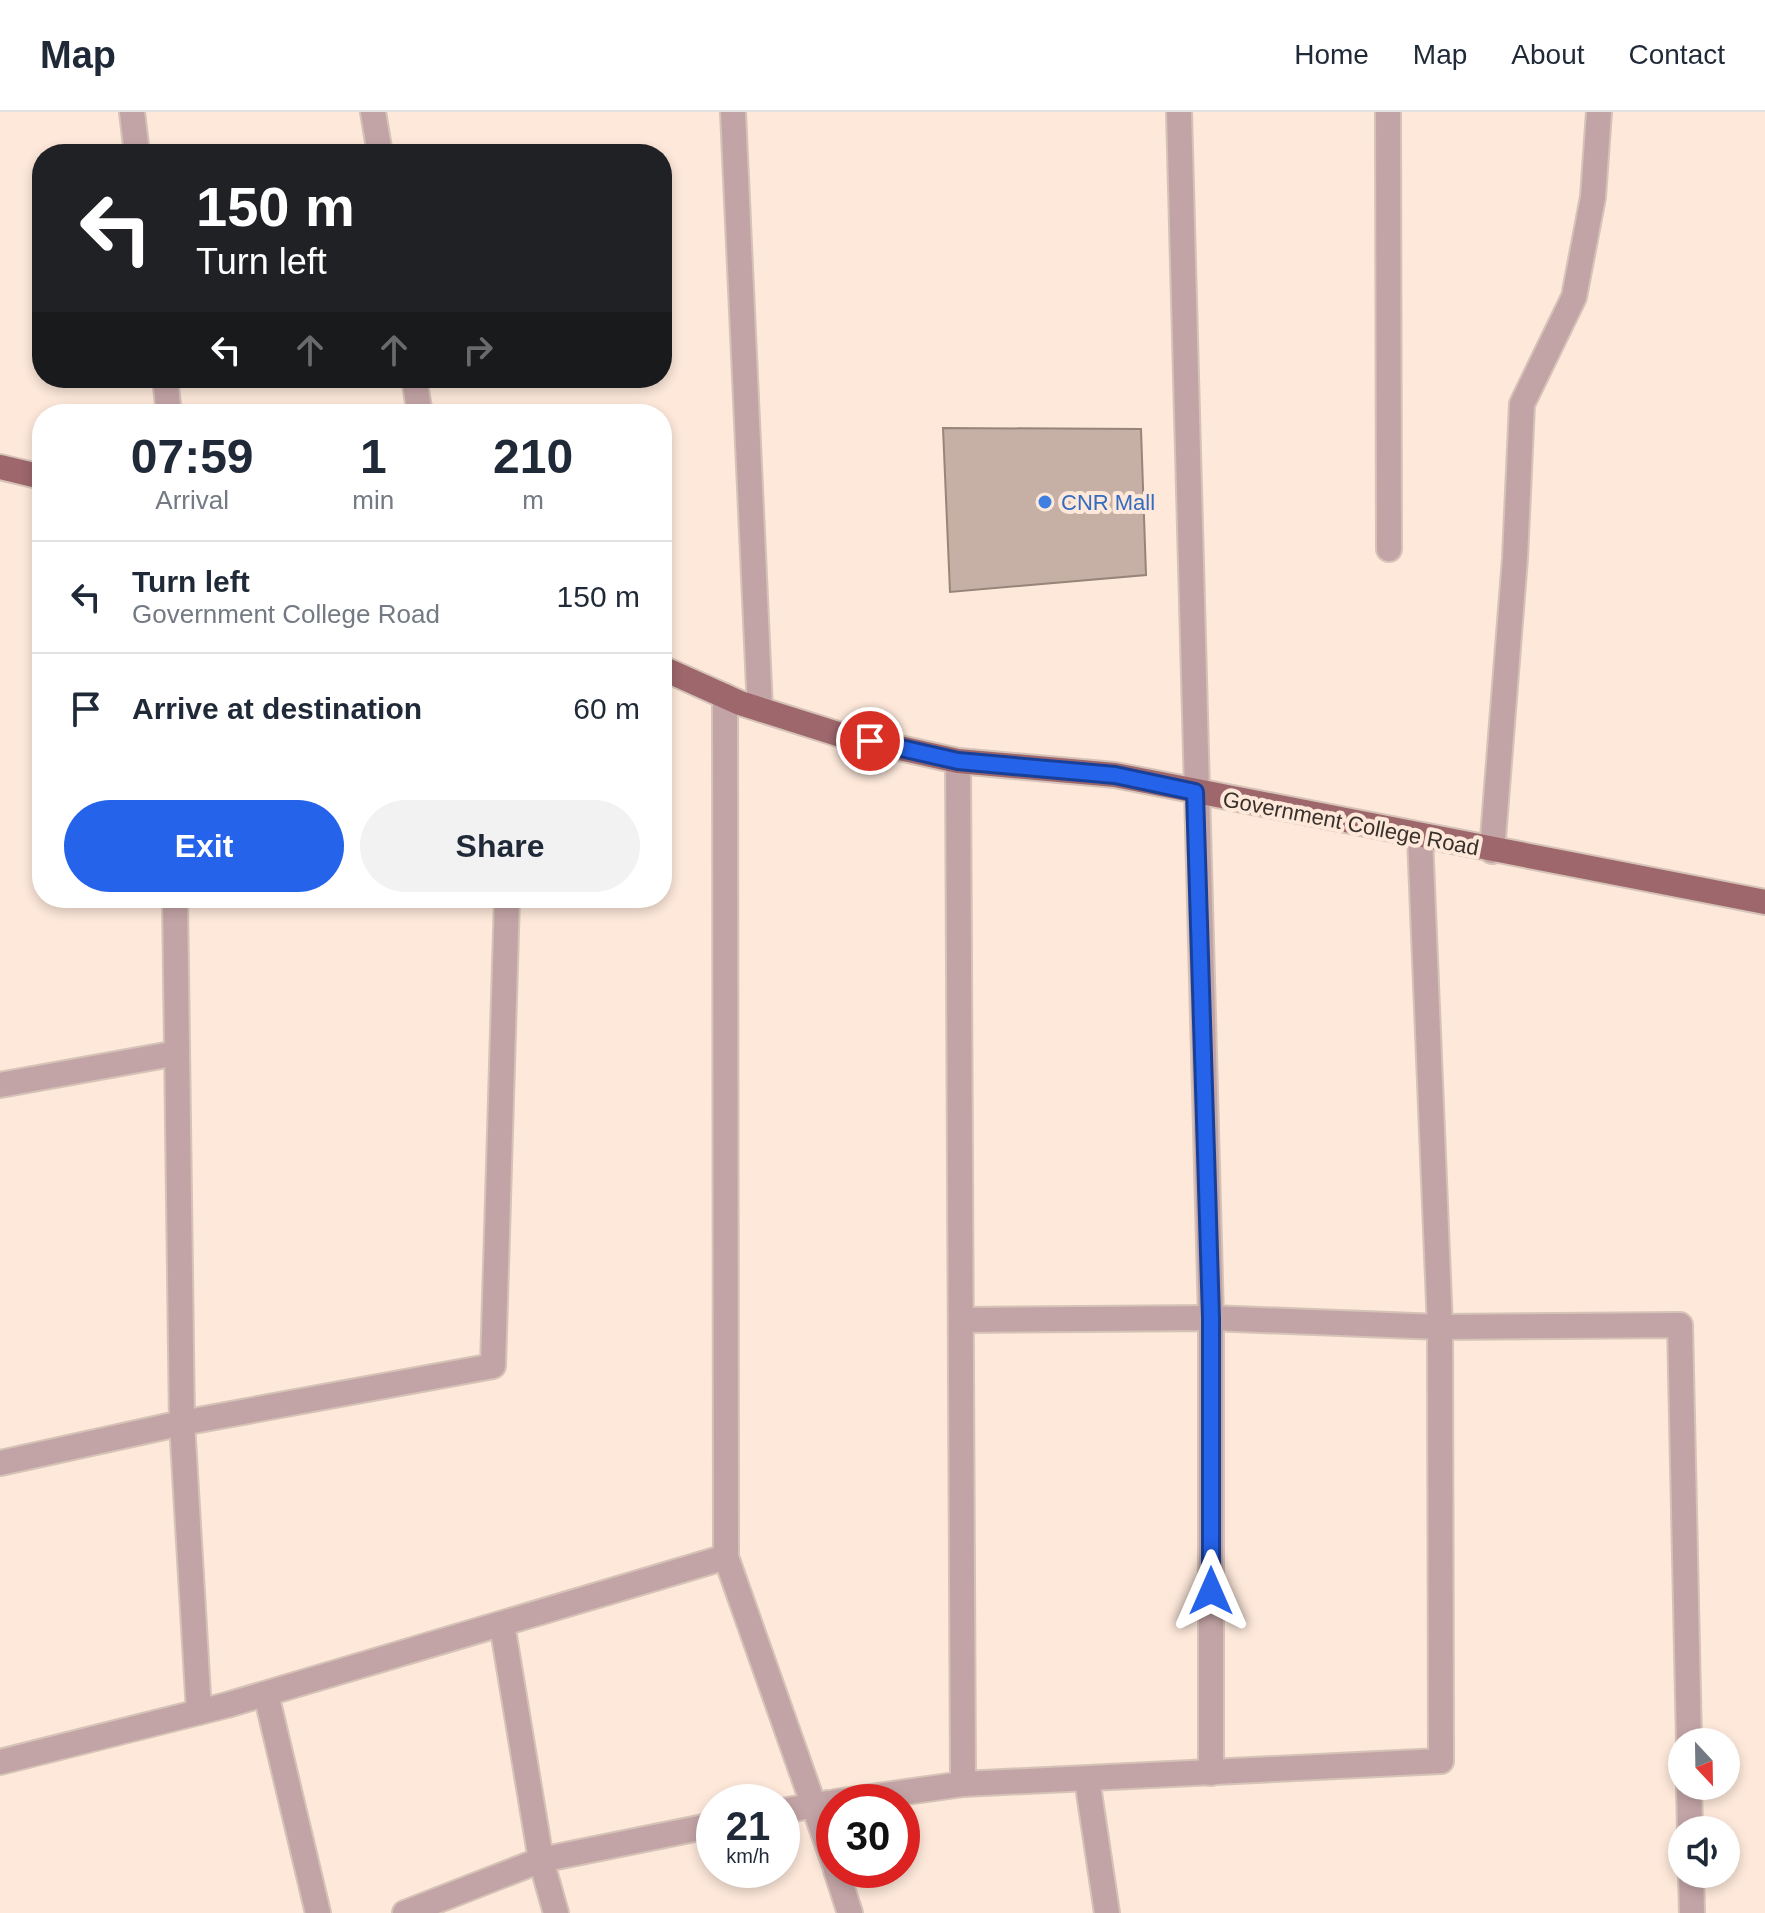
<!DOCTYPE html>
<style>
body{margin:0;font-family:Helvetica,sans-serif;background:#f2f2f3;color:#1f2937;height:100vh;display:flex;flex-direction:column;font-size:30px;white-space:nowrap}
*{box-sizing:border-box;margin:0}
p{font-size:26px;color:#747a83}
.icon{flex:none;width:44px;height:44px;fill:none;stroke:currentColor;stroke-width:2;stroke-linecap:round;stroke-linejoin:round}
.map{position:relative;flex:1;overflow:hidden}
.side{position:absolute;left:32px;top:292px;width:640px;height:504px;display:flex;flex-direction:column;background:#fff;border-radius:32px;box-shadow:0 4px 12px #0003}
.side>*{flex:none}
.guide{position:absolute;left:32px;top:32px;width:640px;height:244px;border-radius:32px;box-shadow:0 4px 12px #0003;background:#202124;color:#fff;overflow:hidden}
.needle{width:52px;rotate:158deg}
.tools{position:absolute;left:1668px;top:1616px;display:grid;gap:16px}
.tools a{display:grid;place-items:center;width:72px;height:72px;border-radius:50%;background:#fff;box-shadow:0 4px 12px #0003;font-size:40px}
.speed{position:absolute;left:696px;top:1672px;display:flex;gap:16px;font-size:40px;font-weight:700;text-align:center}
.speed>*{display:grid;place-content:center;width:104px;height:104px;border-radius:50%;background:#fff;box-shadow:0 4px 12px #0003;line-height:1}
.speed small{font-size:20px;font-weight:400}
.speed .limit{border:12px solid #d22;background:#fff;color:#111}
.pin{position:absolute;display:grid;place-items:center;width:68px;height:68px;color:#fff;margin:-34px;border:4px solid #fff;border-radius:50%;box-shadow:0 2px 8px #0007}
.me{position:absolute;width:88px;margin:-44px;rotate:0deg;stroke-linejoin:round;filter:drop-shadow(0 0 6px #0008)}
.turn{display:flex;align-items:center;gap:28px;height:168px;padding:0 32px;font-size:36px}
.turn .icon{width:104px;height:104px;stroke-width:2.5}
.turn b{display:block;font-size:56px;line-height:68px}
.lanes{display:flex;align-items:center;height:76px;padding:0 32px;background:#0003;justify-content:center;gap:40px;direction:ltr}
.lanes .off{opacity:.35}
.eta{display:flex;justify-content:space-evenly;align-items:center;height:136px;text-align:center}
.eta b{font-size:48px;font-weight:600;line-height:56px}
.cta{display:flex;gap:16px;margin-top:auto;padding:16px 32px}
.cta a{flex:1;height:92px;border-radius:48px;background:#2563eb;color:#fff;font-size:32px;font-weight:600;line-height:92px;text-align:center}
.cta a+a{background:#f2f2f3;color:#1f2937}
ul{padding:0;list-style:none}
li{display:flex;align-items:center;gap:24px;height:112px;padding:0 32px;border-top:2px solid #e0e1e3}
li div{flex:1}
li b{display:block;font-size:30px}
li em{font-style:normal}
header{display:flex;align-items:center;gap:48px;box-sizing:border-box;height:112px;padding:0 40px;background:#fff;border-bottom:2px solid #e0e1e3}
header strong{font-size:38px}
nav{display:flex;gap:44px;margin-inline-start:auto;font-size:28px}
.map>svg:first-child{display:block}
</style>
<header>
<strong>Map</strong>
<nav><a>Home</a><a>Map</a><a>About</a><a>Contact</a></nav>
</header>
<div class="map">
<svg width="1765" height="1801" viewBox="0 0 1765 1801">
<rect width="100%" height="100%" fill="#fde8da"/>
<!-- building -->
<polygon fill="#c6b0a5" stroke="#99847a" stroke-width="2" points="943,316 1141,317 1146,463 950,480"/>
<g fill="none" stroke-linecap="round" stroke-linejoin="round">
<defs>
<g id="minor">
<polyline points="132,0 137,42"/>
<polyline points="373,0 380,42"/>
<polyline points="733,0 760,597"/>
<polyline points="1179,0 1211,1206 1211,1661"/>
<polyline points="1388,0 1389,437"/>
<polyline points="165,266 169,302"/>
<polyline points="414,266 420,302"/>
<polyline points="725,584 726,1445 834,1751"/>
<polyline points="958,649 963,1672"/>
<polyline points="1492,739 1515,446 1522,292 1574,185 1593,85 1599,0"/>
<polyline points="175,786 182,1311 199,1600"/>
<polyline points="0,973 177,941"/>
<polyline points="961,1208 1211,1206 1440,1215 1680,1213 1689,1630"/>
<polyline points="0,1351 182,1311 493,1254 507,786"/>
<polyline points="502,1512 541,1748 556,1801"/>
<polyline points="266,1582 318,1801"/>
<polyline points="0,1650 227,1593 726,1445"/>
<polyline points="1087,1667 1107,1801"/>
<polyline points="1689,1674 1690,1718"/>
<polyline points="835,1690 963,1672 1441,1649 1440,1215 1420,725"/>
<polyline points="782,1699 828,1691"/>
<polyline points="836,1758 850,1801"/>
<polyline points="1691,1762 1692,1801"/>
<polyline points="405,1801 541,1748 714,1713"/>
</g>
<g id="major">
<polyline points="0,355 42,365"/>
<polyline points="662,556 740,591 841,623 958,649 1115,663 1765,790"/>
</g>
</defs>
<!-- minor casing -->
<use href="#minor" stroke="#d6c3b7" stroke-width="28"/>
<!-- major casing -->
<use href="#major" stroke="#d6c3b7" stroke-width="28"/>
<!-- minor -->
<use href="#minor" stroke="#c3a4a6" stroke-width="24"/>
<!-- major -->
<use href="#major" stroke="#9d676c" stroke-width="24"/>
</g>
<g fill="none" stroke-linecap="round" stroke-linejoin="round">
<defs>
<polyline id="route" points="870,629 958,649 1115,663 1195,680 1211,1206 1211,1479"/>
</defs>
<!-- route casing -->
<use href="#route" stroke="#184099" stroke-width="20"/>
<!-- route -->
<use href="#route" stroke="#2563eb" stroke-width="14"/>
</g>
<!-- markers -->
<circle fill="#3f7fe0" stroke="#fde8da" stroke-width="3" cx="1045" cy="390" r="8"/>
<g text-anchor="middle" stroke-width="8" stroke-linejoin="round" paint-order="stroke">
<!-- shop labels -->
<g font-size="22" fill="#366cbe" stroke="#fde8da" text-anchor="start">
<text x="1061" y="398">CNR Mall</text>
</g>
<!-- street labels -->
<g font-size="22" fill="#38302b" stroke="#fde8da">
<text transform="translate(1351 711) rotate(11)" y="8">Government College Road</text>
</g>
</g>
</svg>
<div class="tools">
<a><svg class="needle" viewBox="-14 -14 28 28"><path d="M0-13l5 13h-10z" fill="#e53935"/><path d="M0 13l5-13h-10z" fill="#747a83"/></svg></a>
<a><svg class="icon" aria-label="sound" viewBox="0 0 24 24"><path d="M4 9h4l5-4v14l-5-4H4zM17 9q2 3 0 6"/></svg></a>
</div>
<div class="speed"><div>21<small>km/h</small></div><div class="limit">30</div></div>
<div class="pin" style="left:870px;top:629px;background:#d93025"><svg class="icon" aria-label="arrive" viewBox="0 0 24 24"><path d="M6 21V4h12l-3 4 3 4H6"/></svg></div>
<svg class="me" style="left:1211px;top:1479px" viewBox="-20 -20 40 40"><path d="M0-17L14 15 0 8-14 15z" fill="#2563eb" stroke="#fff" stroke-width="4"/></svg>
<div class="guide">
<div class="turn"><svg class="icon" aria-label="left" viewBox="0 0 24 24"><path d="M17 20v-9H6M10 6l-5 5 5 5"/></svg><div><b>150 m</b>Turn left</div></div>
<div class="lanes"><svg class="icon" aria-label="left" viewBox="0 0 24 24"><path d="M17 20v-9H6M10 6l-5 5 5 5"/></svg><svg class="icon off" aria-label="ahead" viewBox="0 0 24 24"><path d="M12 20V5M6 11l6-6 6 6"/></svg><svg class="icon off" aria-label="ahead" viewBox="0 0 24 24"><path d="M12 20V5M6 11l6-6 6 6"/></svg><svg class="icon off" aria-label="right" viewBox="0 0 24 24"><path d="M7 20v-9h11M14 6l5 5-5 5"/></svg></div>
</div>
<section class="side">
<div class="eta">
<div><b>07:59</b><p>Arrival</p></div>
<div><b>1</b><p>min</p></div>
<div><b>210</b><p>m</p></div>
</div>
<ul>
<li><svg class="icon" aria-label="left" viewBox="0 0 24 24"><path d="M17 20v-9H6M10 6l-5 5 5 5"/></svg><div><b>Turn left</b><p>Government College Road</p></div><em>150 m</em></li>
<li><svg class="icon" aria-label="arrive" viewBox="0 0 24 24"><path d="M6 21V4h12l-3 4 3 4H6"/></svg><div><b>Arrive at destination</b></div><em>60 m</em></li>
</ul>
<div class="cta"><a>Exit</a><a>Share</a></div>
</section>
</div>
